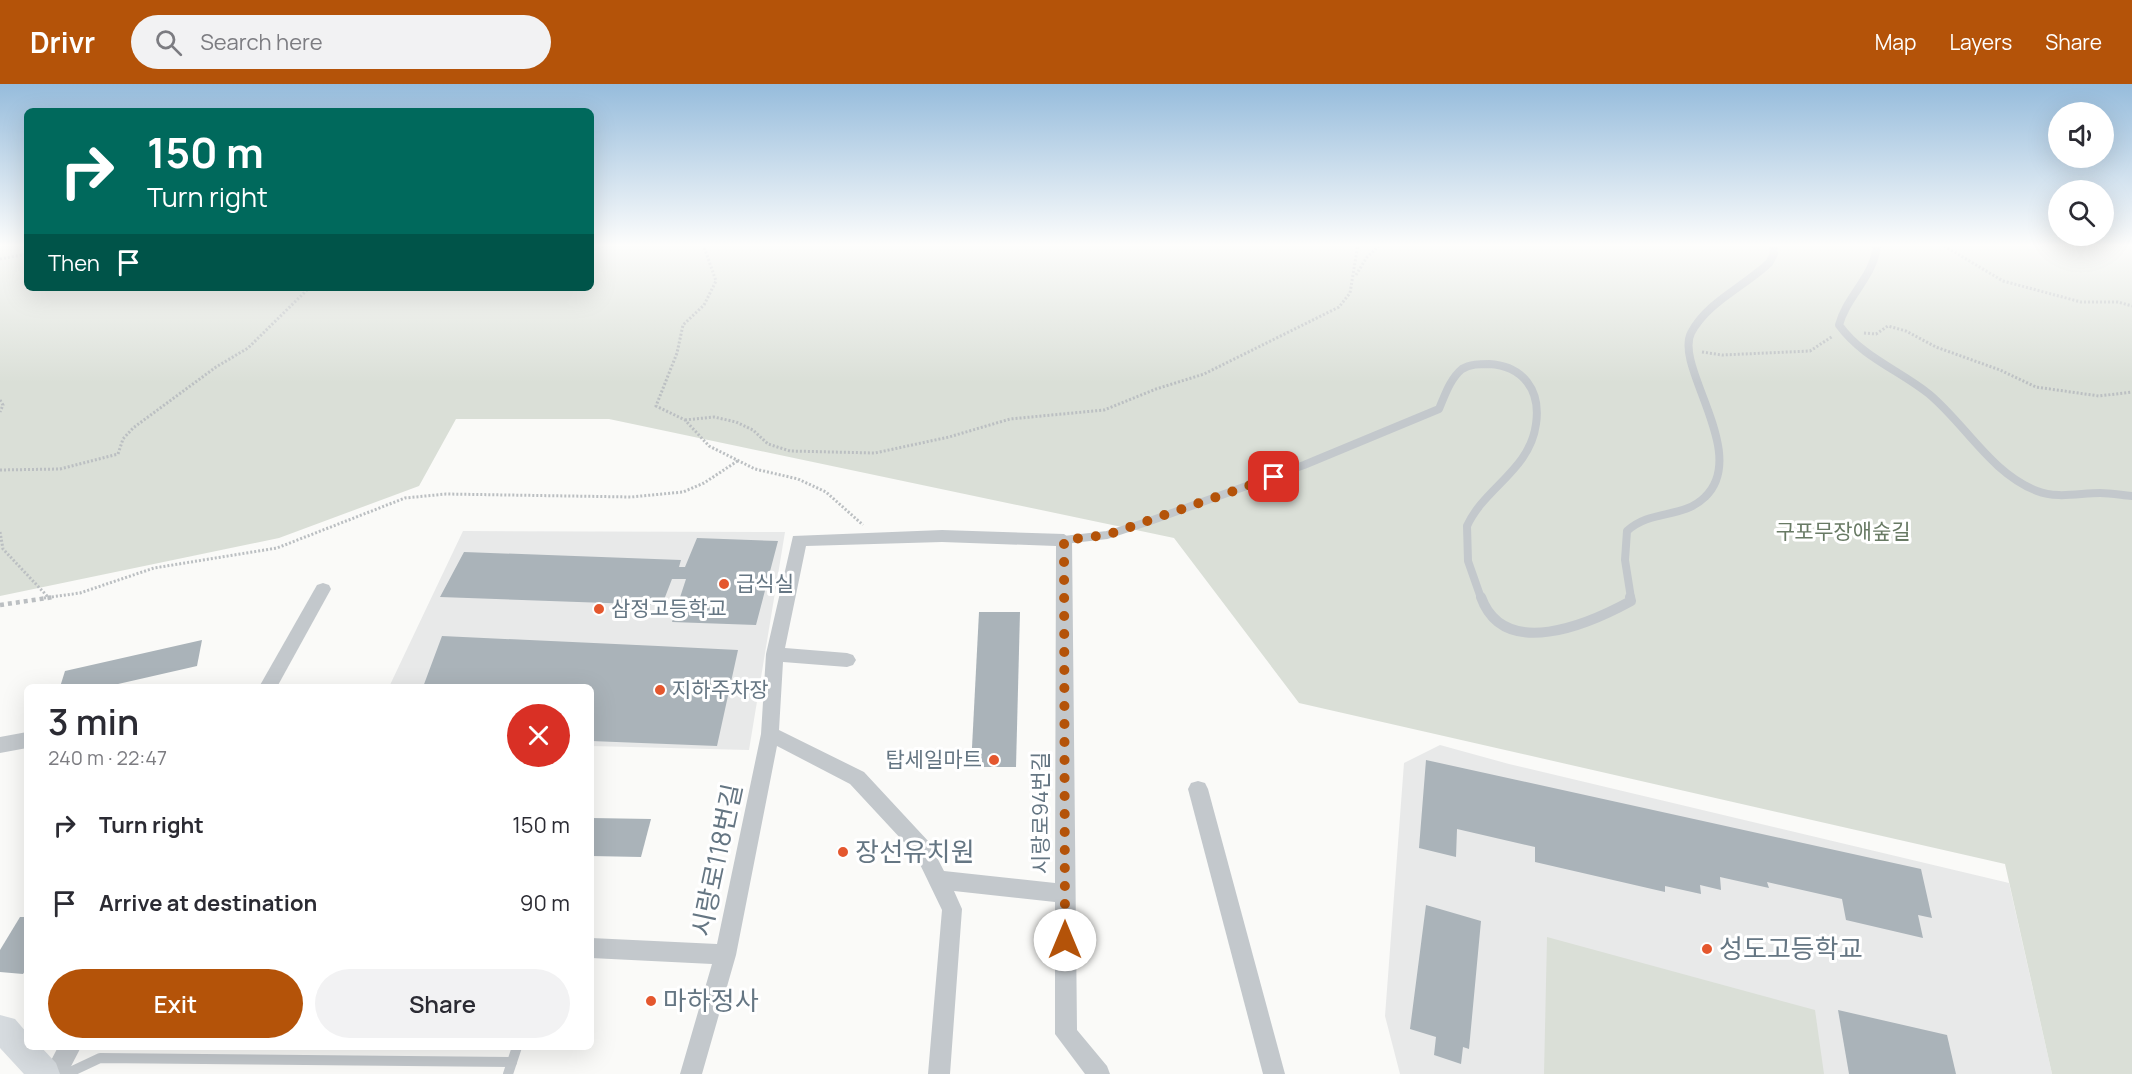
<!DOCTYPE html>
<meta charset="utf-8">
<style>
body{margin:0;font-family:Manrope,"Noto Sans KR",sans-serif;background:#f2f2f3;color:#2b2b33;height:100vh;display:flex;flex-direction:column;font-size:22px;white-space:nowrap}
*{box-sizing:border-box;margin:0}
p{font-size:20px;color:#7c7c81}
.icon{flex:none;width:33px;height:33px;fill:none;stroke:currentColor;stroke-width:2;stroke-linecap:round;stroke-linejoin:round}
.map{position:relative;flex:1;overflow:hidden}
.panel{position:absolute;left:24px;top:600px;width:570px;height:366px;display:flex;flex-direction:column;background:#fff;border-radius:9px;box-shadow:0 6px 24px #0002}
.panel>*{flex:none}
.top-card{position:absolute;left:24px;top:24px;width:570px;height:183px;border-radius:9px;box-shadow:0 6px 24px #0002;background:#00695c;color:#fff;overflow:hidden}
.buttons{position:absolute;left:2048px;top:18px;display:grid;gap:12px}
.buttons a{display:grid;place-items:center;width:66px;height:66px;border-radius:50%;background:#fff;box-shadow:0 6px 24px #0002;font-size:30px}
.pin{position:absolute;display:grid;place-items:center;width:51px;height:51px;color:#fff;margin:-26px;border-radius:12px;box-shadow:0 3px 9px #0006}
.me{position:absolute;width:66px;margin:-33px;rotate:0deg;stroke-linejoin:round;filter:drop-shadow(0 0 4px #0008)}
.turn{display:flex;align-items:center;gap:21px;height:126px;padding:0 24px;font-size:27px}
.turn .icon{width:78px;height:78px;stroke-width:2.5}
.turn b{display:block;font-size:42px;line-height:51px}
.then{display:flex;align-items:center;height:57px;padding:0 24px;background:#0003;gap:12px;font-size:22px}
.round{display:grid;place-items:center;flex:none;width:63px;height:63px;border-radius:32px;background:#f2f2f3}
.head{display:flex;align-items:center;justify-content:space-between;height:102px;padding:0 24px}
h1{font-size:36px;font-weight:600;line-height:45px}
.primary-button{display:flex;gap:12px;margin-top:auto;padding:12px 24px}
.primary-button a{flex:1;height:69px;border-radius:36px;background:#b45309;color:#fff;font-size:24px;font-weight:600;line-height:69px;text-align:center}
.primary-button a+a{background:#f2f2f3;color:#2b2b33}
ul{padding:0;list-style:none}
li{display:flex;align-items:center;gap:18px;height:78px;padding:0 24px}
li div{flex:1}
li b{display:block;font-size:22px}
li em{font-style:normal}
header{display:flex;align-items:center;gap:36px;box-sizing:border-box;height:84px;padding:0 30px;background:#b45309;color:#fff}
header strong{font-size:28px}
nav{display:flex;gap:33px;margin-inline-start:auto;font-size:21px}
.search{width:420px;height:54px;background:#f2f2f3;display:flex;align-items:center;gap:15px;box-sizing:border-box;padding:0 21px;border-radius:33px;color:#7c7c81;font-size:22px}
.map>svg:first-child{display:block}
</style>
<header>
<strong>Drivr</strong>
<div class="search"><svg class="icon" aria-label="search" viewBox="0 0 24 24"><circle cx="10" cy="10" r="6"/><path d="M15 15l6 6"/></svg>Search here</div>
<nav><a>Map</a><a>Layers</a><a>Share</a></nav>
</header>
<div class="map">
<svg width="2132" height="990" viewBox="0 0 2132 990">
<rect width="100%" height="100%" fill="#fafaf8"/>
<!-- built -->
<g fill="#e8e9e9">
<polygon points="463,447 785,448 749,666 591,662 591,603 389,603"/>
<polygon points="1440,661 1509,680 2009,799 2052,990 1400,990 1385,932 1404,679"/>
</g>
<!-- green -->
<g fill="#dadfd7">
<polygon points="0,160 27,160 27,204 591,204 591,160 2132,160 2132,990 2052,990 2005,780 1299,619 1174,454 609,335 456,335 419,402 279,454 0,512"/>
<polygon points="1547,853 1815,926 1824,990 1544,990"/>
</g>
<!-- building -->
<g fill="#aab3b9">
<polygon points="697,454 778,457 756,541 672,538 686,495 672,495 662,521 440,513 464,468 681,476 679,483 685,483"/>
<polygon points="979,528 1020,528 1016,683 971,683"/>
<polygon points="442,552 658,562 738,566 717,662 591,657 591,603 423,603"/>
<polygon points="202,556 197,582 105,603 60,603 65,587"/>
<polygon points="1426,676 1921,785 1932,834 1918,831 1923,854 1846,836 1842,815 1767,798 1769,804 1720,793 1721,806 1700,801 1701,810 1665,802 1665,808 1535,778 1535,763 1457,745 1456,773 1419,764"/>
<polygon points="591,734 651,735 641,773 591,772"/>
<polygon points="1426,821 1481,837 1469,965 1463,963 1461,980 1434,971 1436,953 1410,945"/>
<polygon points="20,833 27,833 27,884 23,890 0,888 0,866"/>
<polygon points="1838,926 1947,951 1956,990 1849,990"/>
</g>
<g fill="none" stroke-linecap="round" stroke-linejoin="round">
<!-- path-far1 -->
<g stroke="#bbbfc2" stroke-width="3" stroke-dasharray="2 2" stroke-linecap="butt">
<polyline points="703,160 716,197 704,221 683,241 677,269 656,322 685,336 709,362 755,385 798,395 826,408 863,441"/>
<polyline points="1941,160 2003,197 2081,218 2118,218 2132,222"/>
<polyline points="591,168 607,160"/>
<polyline points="0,175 27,170"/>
<polyline points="1356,191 1367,173 1381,160"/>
<polyline points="1864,249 1876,250 1888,242 1906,247 1936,263 2000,286 2036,303 2099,312 2132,308"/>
<polyline points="1702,268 1722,271 1810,267 1833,252"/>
<polyline points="0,316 3,321 0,328"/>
<polyline points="685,336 714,333 736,338 753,346 768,360 790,367 875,369 949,353 1010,335 1104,326 1156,305 1204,290 1339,223 1350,209 1358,160"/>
<polyline points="0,386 60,385 118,370 123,355 133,344 216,283 248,264 309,204"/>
<polyline points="0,448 3,465 49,514"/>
<polyline points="44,514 80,509 154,484 277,464 405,414 446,410 631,413 683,408 704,399 739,376"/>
</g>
<!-- path -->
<polyline stroke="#bbbfc2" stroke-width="4.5" stroke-dasharray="4 4" stroke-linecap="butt" points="0,521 54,513"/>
<!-- service-far1 -->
<g stroke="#c3c8cc" stroke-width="8">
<path d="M1877,160C1875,192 1847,211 1839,241C1862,273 1899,286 1929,310C1966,341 1991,389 2037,407C2057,415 2080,409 2100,409C2111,409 2121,411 2132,412"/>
<path d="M1064,456L1107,451L1150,437L1304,381L1439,325C1445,311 1450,295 1462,285C1470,280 1480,280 1489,280C1523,282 1541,306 1536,340C1530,386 1484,404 1467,442L1468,477L1481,514"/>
<path d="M1631,514L1625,476L1627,447C1651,425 1683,435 1705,413C1750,370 1674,283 1691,249C1707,218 1745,202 1769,179L1774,170L1773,160"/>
</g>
<!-- service -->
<g stroke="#c3c8cc" stroke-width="10">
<path d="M1481,513C1504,577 1589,540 1631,517L1630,513"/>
<polyline points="66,990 100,974 512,978"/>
<polyline points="508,990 517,963"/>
</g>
<!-- minor -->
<g fill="#c3c8cc" fill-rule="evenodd">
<path d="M942,446L1064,450L1072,456L1077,946L1107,982L1110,990H1085L1055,950V818L954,807L962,825L950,990H928L942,826L915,770L850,700L777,662L736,871L702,990H680L712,880L591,874V854L717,860L761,650L766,570L793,452ZM942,458L1056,462L1055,799L944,787L929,758L864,688L779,646L783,578L847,583L853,581L856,576L853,571L847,569L785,564L806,462Z"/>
<polygon points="323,499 329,501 331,505 277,603 259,603 317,501"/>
<polygon points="27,648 27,664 0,669 0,653"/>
<polygon points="1198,697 1205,699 1208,705 1285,990 1263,990 1188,705 1191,699"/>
<polygon points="58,963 81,963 67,990 44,990"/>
</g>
<!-- secondary -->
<polygon fill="#d6dbdf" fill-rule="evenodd" points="0,931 15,935 27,949 27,963 41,963 56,979 60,990 24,990 0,964"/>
</g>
<!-- sky -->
<linearGradient id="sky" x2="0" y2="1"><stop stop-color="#96bcdc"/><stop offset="0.54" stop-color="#fdfdfc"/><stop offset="1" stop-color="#fdfdfc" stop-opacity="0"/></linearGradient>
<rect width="2132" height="299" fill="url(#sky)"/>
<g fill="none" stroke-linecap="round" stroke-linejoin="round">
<!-- route -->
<polyline stroke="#b45309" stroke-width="10" stroke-dasharray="0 18" points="1065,856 1064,456 1107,451 1274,393"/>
</g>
<!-- markers -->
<g fill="#e4572e" stroke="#fff" stroke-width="2">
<circle cx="724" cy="500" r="6"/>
<circle cx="599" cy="525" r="6"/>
<circle cx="660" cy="606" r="6"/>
<circle cx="994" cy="676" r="6"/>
<circle cx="843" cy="768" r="6"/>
<circle cx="1707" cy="865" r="6"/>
<circle cx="651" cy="917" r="6"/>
</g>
<g text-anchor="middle" stroke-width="6" stroke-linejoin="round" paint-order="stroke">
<!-- park labels -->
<g font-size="21" fill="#687a64" stroke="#fff">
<text x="1843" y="455">구포무장애숲길</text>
</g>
<!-- poi labels -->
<g font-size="21" fill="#657683" stroke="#fff" text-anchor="start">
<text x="736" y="507">급식실</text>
<text x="611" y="532">삼정고등학교</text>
<text x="672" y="613">지하주차장</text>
<text x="982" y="683" text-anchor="end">탑세일마트</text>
</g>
<!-- street labels -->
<g font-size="21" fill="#657683" stroke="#fff">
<text transform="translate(1041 729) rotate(-90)" y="7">시랑로94번길</text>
</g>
<!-- near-poi labels -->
<g font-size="26" fill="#657683" stroke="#fff" text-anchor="start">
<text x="855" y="777">장선유치원</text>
<text x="1719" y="874">성도고등학교</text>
<text x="663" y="926">마하정사</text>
</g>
<!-- near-street labels -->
<g font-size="26" fill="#657683" stroke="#fff">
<text transform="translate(717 776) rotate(-78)" y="9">시랑로118번길</text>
</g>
</g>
</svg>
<div class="buttons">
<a><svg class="icon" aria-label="sound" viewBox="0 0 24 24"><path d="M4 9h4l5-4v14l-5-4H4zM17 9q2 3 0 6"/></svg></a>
<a><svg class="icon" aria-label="search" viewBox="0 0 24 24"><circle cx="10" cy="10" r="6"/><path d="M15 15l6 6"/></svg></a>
</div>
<div class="pin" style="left:1274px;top:393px;background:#d93025"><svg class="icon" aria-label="arrive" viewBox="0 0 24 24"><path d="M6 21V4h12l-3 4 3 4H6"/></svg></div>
<svg class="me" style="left:1065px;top:856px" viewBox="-20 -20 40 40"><circle r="19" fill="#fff"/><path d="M0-13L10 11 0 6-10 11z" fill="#b45309"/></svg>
<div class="top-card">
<div class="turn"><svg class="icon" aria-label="right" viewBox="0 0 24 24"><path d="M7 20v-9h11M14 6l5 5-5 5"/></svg><div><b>150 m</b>Turn right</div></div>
<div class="then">Then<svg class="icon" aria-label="arrive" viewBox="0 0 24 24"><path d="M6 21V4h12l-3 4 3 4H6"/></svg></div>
</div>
<section class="panel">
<div class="head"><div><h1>3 min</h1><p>240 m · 22:47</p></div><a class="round" style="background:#d93025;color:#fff"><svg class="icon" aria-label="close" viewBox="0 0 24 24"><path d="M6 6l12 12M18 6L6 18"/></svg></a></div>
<ul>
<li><svg class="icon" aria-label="right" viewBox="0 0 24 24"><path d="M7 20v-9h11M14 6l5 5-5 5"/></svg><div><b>Turn right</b></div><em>150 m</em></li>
<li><svg class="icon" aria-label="arrive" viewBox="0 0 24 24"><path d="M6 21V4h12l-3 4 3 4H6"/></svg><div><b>Arrive at destination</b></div><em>90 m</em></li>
</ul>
<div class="primary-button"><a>Exit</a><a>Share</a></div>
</section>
</div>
